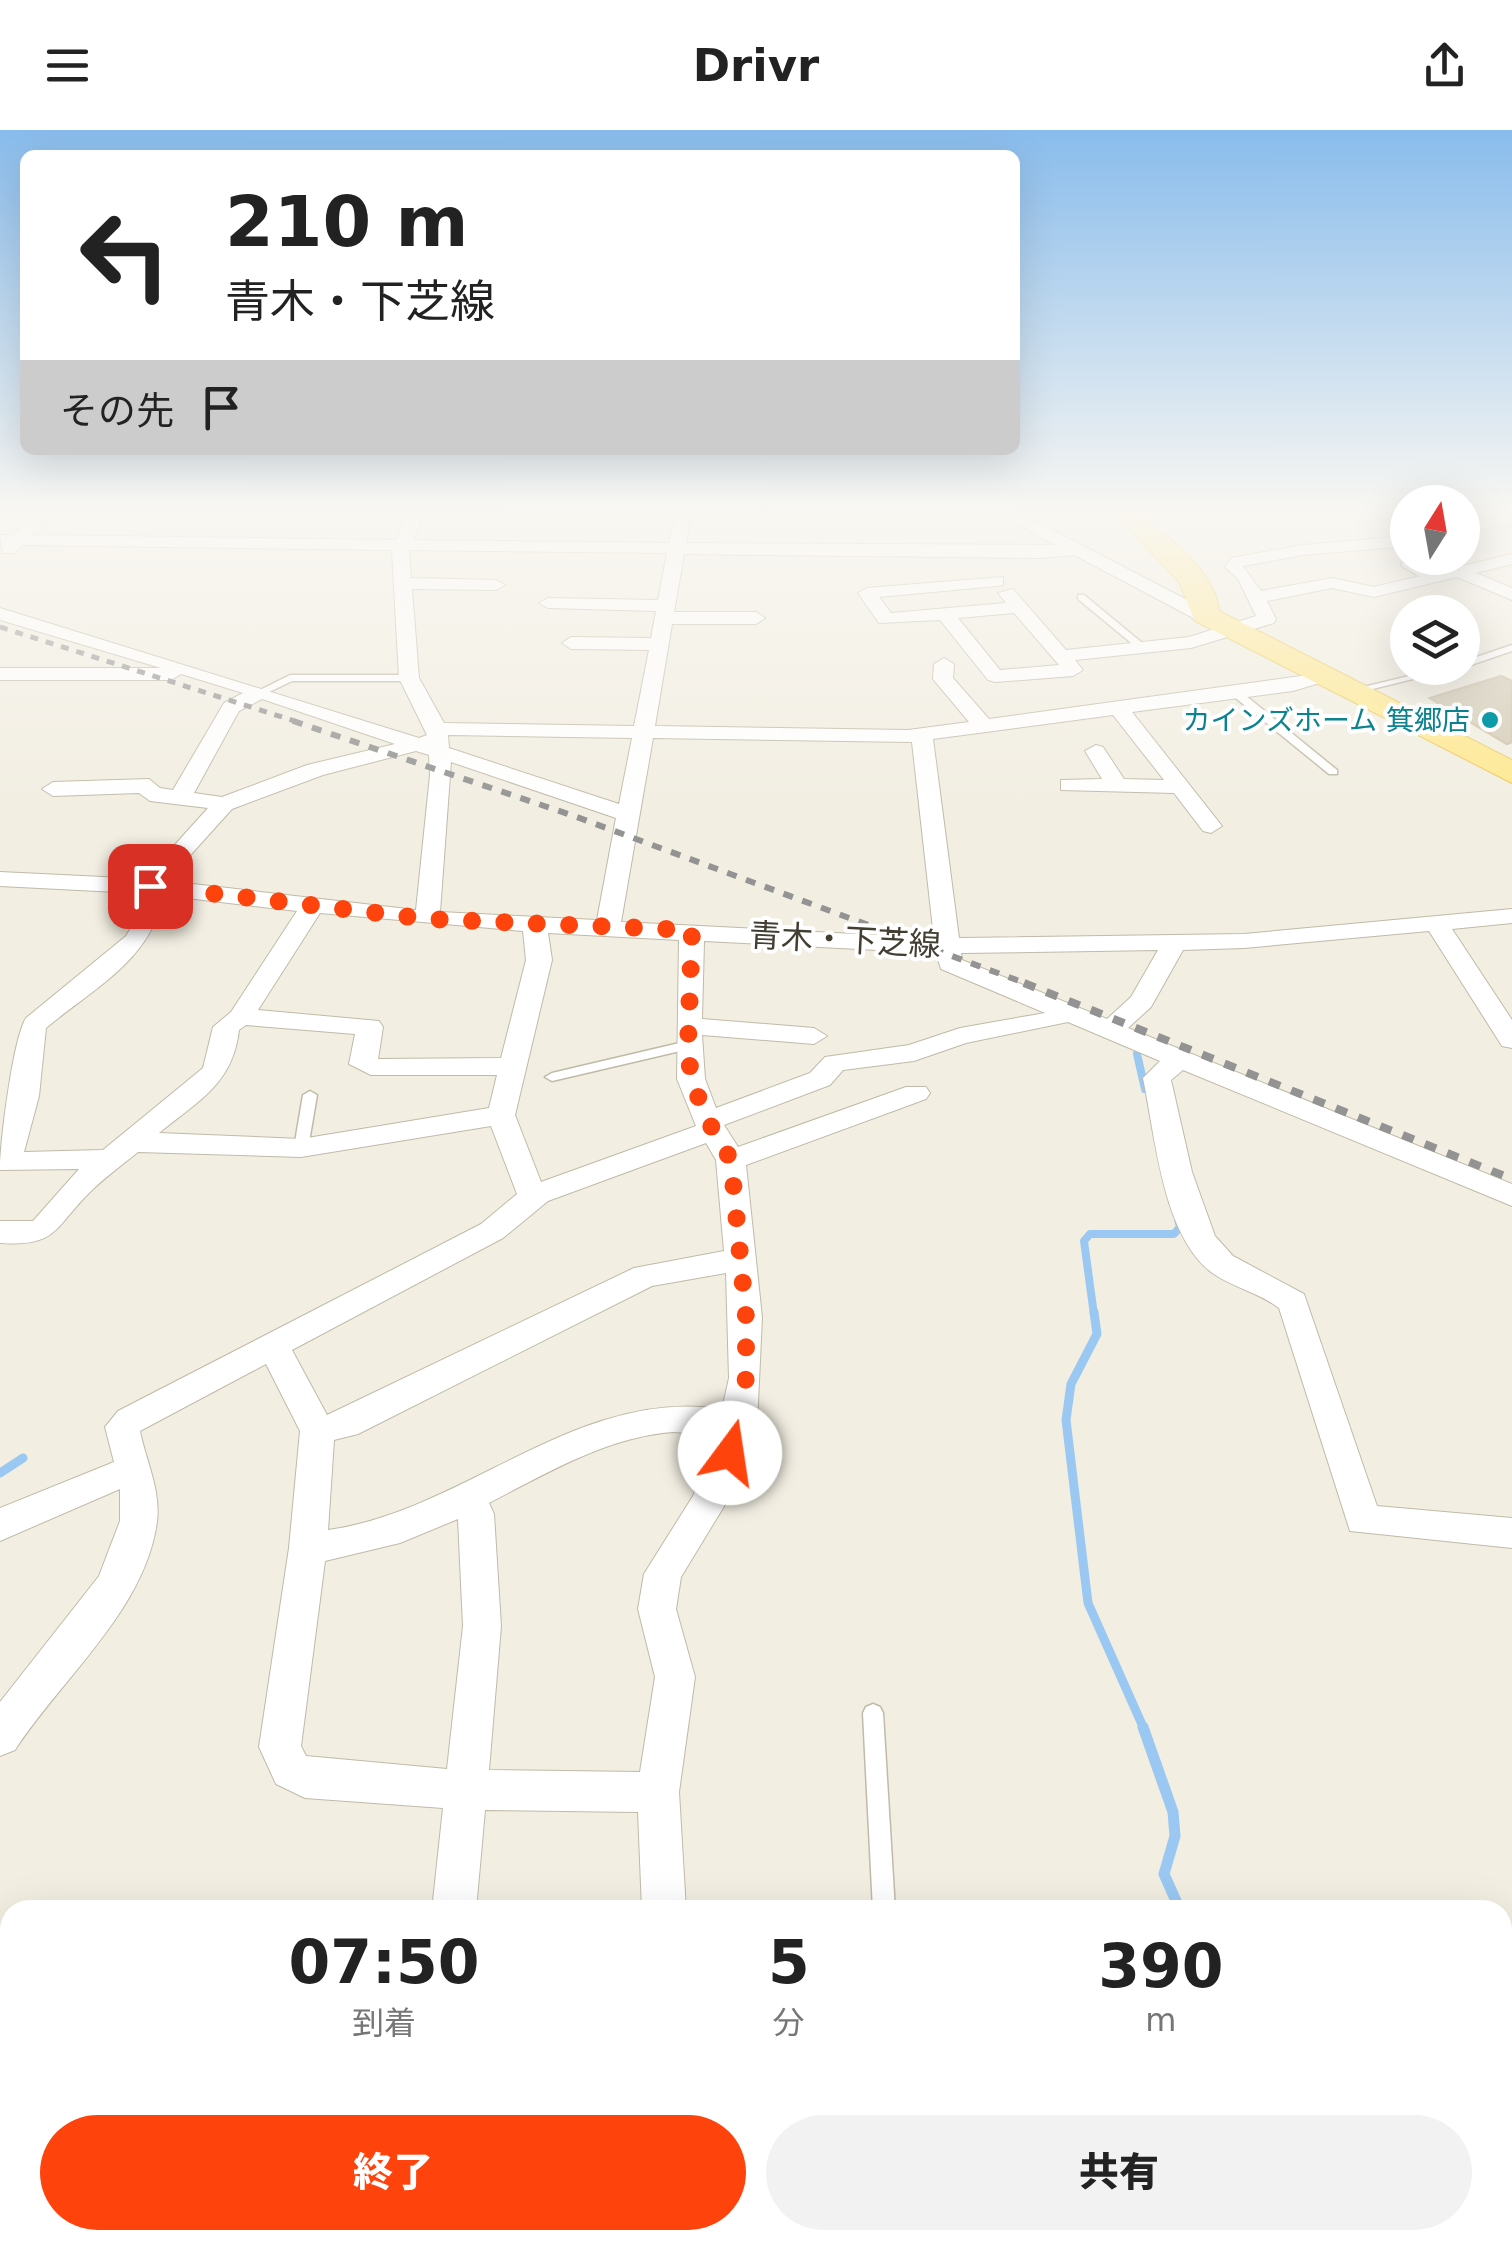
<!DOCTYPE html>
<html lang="ja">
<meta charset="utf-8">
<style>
body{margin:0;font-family:"DejaVu Sans","Noto Sans JP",sans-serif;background:#f2f2f2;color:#222;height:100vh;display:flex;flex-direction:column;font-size:38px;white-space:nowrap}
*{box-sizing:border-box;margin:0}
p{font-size:32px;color:#767676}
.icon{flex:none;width:55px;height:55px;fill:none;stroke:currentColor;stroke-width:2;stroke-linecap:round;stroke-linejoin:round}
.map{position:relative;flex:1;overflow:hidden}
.side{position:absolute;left:0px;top:1770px;width:1512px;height:350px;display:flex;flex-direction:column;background:#fff;border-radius:30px 30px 0 0;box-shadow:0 10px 40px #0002}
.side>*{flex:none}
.banner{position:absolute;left:20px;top:20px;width:1000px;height:305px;border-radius:15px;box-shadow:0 10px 40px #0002;background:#fff;color:#222;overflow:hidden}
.needle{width:65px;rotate:11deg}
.tools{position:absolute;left:1390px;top:355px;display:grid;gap:20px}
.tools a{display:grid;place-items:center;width:90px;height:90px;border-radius:50%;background:#fff;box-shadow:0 10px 40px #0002;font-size:50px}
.pin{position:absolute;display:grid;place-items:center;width:85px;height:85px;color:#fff;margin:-42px;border-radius:20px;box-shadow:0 5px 15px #0006}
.me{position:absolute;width:110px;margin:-55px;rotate:14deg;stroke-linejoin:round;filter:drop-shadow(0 0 8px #0008)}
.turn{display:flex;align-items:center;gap:35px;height:210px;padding:0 40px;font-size:45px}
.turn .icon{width:130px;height:130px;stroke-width:2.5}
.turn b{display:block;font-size:70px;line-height:85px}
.then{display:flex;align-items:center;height:95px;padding:0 40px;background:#0003;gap:20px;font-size:38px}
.eta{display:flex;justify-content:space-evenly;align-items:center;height:170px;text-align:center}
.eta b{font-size:60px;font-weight:800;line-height:70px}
.button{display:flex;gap:20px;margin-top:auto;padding:20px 40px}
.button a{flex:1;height:115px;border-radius:60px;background:#ff430c;color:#fff;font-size:40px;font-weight:800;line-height:115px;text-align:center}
.button a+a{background:#f2f2f2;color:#222}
header{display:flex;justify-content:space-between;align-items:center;height:130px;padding:0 40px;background:#fff;font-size:45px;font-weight:800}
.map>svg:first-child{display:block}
</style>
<header><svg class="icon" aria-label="menu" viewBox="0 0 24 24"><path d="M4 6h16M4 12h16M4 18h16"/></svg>Drivr<svg class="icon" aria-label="share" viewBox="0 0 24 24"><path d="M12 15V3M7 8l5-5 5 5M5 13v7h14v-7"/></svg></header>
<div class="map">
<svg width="1512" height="2120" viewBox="0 0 1512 2120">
<rect width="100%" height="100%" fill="#f2eee2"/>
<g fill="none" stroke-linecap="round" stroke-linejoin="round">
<!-- stream-far2 -->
<g stroke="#9ac8f3" stroke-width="8">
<polyline points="1137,924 1145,959"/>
<polyline points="1094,1185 1084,1111 1090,1104 1174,1104 1180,1097 1178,1089"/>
</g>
<!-- stream-far1 -->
<g stroke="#9ac8f3" stroke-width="9">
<polyline points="1094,1182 1097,1204 1071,1254 1066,1290 1088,1473 1144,1599"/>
<polyline points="0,1343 23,1328"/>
</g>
<!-- stream -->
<g stroke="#9ac8f3" stroke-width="11">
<polyline points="1143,1597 1173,1682 1175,1706 1164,1744 1180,1780"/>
<polyline points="1363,2110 1368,2120"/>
</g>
</g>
<!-- building -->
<polygon fill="#d3cbb7" stroke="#cfc3aa" stroke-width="2.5" points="1501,546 1512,551 1512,612 1507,614 1430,568"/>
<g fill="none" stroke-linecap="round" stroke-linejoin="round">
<defs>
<g id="service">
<polygon points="1405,431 1433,447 1434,449 1427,451 1402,436 1401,434"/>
<polygon points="1078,465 1084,465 1147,517 1147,521 1141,521 1078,469"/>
<polygon points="1512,515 1512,521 1465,537 1460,538 1462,538 1462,532"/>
<polygon points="1442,538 1458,538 1352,564 1347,561"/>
<polygon points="290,545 409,545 414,548 409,551 292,551 265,564 256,562"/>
<polygon points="1232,561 1240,561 1337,640 1337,644 1329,644 1232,565"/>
<polygon points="688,911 693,912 695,915 693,918 552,951 545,947 552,943"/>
<polygon points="310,961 317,965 308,1018 301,1023 294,1018 303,965"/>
<polygon points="873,1574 880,1577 883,1583 895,1780 873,1780 863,1583 866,1577"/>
<rect x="0" y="1822" width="10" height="22"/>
<polygon points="10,2078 10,2110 12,2110 0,2118 0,2083"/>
</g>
<g id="minor">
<path d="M33,384H50L31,405L396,410L405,390L308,389L300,384H424L413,410L669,413L675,384H691L686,413L1076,415L1085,420L1076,425L1039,428L684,424L674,482H756L765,488L756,494H672L655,596L908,600L969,592L933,549L934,534L944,528L954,534L953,548L989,589L1330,542V550L1293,561L1132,582L1222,696L1211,703L1203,701L1174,663L1061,660V650L1102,649L1085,621L1096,615L1103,617L1124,649L1164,650L1113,585L933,609L959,808L1244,804L1512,779V793L1452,799L1512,890V918L1502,916L1429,801L1244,818L1183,820L1151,877L1128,898L1512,1054V1076L1183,940L1171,950L1192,1042L1215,1106L1233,1126L1304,1164L1377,1376L1512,1388V1418L1350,1401L1279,1178C1258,1162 1231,1157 1211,1142C1162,1104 1155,1004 1143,948L1160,931L1068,892L966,913L914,931L843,940L830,955L724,995L738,1017L906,957H926L930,963L926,969L746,1035L762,1187L757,1295L726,1373L681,1447L676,1479L695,1547L679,1662L686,1780H642L638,1682L485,1680L476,1780H432L443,1678L305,1668L276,1654L259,1617L289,1418L300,1301L266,1234L140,1301C146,1332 161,1359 157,1392C145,1480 61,1549 15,1620L0,1626V1572L99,1446L120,1391V1359L0,1411V1378L114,1332L105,1297L118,1281L481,1094L517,1064L491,996L301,1027L138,1022C122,1035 104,1048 89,1063C54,1098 57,1117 0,1113V1091H33L79,1039L0,1040C0,1013 13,908 26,888L126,806L135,791L137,763L0,756V742L144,749L208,678L150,671L139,663L53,666L42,659L53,652L149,649L160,658L173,660L224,573L243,563L181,544L171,550H0V538H161L0,490V478L419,608L427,605L399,548L392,420L22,415L15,423H3L0,405H13ZM409,420L667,423L658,470L548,468L539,473L548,478L656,481L651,508L571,507L562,513L571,519L649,520L634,596L444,593L419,548L412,459L496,460L505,455L496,450L411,448ZM262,569L395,614L307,635L222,667L194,663L239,581ZM448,605L632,608L619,674L449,618ZM653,608L912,612L934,808L621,792ZM416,621L429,625L430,645L416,780L167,751L232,679L323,645ZM451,632L616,688L597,790L440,782ZM161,765L297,781L231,882L213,897L203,938L103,1020L24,1022L39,966L46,898C90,861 157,826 161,765ZM320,783L523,801L526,830L501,928L378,929L383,897L379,891L258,880ZM548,803L679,810L677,949L696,996L541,1052L515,985L552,830ZM704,811L936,823L941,839L1045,883L960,898L909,915L825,927L810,943L716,978L705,949L702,905L814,914L827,906L814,898L702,889ZM1158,820L1131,867L1107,889L962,830L961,823ZM246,895L355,904L349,934L371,945H497L489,978L301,1009L159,1003C198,971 233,954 239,900ZM706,1013L716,1030L724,1121L634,1138L327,1285L292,1220L503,1108L548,1071ZM726,1143L729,1248L722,1279C576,1257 466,1381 328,1400L334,1310L358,1304L652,1156ZM673,1302L716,1305L693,1366L644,1444L638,1479L655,1547L640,1642L489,1640L501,1496L494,1384L489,1373C547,1343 607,1307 673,1302ZM458,1389L463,1496L447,1639L306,1626L301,1616L325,1431L400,1413Z"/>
<polygon points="1379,384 1408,385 1408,395 1381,387"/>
<polygon points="1509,384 1512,393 1462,403 1462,393"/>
<path d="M1408,406V416L1303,425L1243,436L1261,461L1332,448L1374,457L1512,424V434L1476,443L1512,458V470L1457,447L1374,467L1332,458L1267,471L1276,489L1274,493L1191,518L1075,530L1083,540L1073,546L995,552L988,550L940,490L879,493L858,463L867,458L1003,447V455L997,456L879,467L891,483L1006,473L998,463L1013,459L1066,520L1189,507L1256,486L1238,449L1225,437L1231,428L1303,415ZM1014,483L1059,535L1000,540L958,488Z"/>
<polygon points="388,2110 440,2110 439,2120 387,2120"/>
<polygon points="641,2110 693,2110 692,2120 640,2120"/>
<polygon points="880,2110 932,2110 933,2120 881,2120"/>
</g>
<polygon id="tertiary" points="997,384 1022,384 1216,485 1213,490 1197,490"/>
<path id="primary" d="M1115,384H1142C1169,409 1216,442 1219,481L1512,630V653L1195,491L1179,452Z"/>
</defs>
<!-- service casing -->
<use href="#service" stroke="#c0baa7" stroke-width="3"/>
<!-- minor casing -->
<use href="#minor" stroke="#c0baa7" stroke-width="2"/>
<!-- tertiary casing -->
<use href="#tertiary" stroke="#c0baa7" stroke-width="2"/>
<!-- primary casing -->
<use href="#primary" stroke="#e8c85a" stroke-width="2"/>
<!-- service -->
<use href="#service" fill="#fff" fill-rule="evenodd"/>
<!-- minor -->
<use href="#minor" fill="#fff" fill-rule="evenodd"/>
<!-- tertiary -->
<use href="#tertiary" fill="#fff" fill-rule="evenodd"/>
<!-- primary -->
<use href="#primary" fill="#ffe88e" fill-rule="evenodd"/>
<!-- rail-far2 -->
<polyline stroke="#939393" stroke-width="5" stroke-dasharray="8 8" stroke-linecap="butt" points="0,497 301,593"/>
<!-- rail-far1 -->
<polyline stroke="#939393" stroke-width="6" stroke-dasharray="10 10" stroke-linecap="butt" points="293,591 574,686 1030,855"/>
<!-- rail -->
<polyline stroke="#939393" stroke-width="8" stroke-dasharray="12 12" stroke-linecap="butt" points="1024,853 1512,1049"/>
</g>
<!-- sky -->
<linearGradient id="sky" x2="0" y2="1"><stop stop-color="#89bcec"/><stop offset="0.56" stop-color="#f9f7f2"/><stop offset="1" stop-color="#f9f7f2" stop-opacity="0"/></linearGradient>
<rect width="1512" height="681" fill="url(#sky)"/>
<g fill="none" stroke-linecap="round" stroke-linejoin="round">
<!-- route -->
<polyline stroke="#ff430c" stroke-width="18" stroke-dasharray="0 32.4" points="150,756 428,789 692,800 688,915 691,949 708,991 731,1030 746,1187 746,1248 730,1323"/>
</g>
<!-- markers -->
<circle fill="#0f9aa8" stroke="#fff" stroke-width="4" cx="1490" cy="590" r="10"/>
<g text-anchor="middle" stroke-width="8" stroke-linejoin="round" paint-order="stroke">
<!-- far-culture labels -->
<g font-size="28" fill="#0d838f" stroke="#fff" text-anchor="end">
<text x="1470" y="600">カインズホーム 箕郷店</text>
</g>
<!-- street labels -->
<g font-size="32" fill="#433e32" stroke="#fff">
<text transform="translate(845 810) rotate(3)" y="11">青木・下芝線</text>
</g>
</g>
</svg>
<div class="tools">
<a><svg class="needle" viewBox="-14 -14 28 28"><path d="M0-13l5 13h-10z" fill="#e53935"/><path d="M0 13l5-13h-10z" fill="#767676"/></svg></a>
<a><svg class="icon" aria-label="layers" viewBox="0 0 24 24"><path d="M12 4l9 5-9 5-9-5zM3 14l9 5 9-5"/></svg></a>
</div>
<div class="pin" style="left:150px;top:756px;background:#d93025"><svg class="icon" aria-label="arrive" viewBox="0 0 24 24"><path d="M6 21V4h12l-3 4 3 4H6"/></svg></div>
<svg class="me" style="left:730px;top:1323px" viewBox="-20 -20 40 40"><circle r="19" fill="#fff"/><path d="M0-13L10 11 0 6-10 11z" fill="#ff430c"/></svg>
<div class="banner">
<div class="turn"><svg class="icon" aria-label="left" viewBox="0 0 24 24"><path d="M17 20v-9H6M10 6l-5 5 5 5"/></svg><div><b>210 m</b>青木・下芝線</div></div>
<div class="then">その先<svg class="icon" aria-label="arrive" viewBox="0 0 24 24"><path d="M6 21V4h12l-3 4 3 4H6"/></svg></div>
</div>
<section class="side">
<div class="eta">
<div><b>07:50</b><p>到着</p></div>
<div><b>5</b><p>分</p></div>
<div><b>390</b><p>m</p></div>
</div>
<div class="button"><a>終了</a><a>共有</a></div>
</section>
</div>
